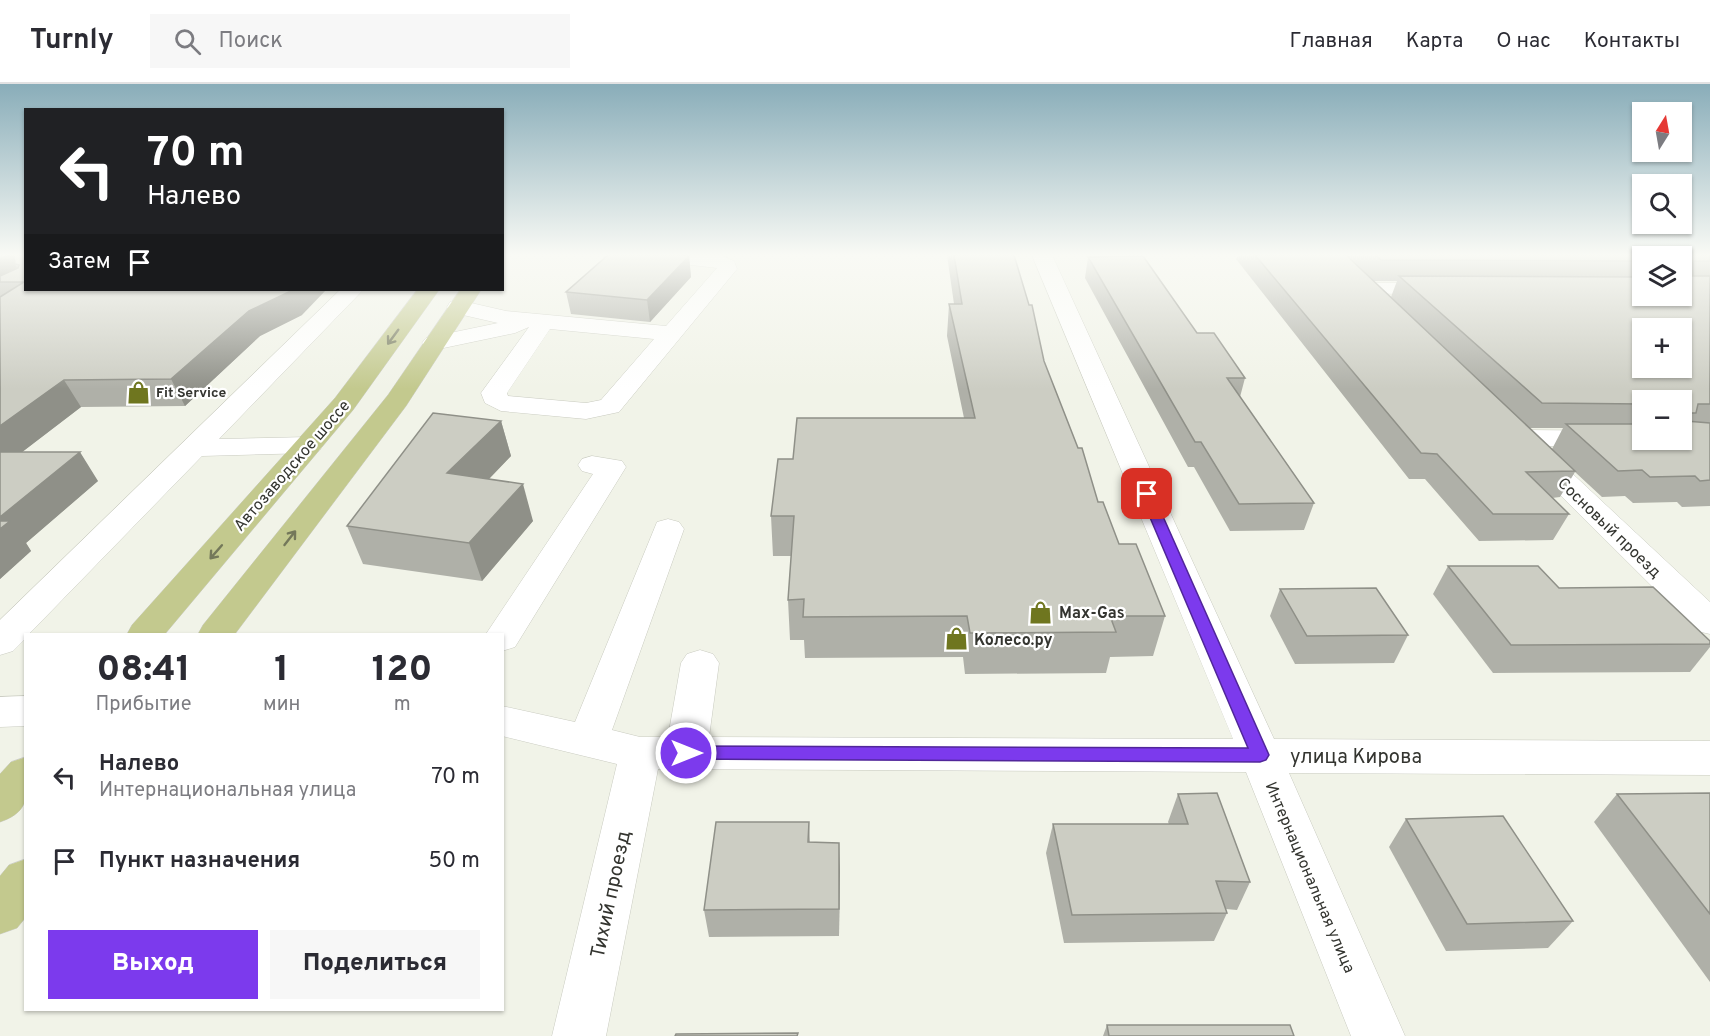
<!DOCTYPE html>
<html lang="ru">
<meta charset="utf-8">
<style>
body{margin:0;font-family:Overpass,sans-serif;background:#f7f7f7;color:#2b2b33;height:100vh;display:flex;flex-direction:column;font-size:22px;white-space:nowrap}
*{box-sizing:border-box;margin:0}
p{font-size:20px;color:#7c7c81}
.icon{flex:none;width:33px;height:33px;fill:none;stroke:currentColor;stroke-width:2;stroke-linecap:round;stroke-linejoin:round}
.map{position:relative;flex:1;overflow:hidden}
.sheet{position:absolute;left:24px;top:549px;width:480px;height:378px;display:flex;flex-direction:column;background:#fff;border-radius:0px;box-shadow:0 2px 4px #0004}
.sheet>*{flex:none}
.top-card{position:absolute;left:24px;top:24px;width:480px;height:183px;border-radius:0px;box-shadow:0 2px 4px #0004;background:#202124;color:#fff;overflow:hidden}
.needle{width:39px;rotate:11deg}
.tools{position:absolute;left:1632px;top:18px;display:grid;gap:12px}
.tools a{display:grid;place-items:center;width:60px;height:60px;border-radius:0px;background:#fff;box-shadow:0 2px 4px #0004;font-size:30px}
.pin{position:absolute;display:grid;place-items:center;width:51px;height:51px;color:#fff;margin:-26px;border-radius:12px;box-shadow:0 3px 9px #0006}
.me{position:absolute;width:66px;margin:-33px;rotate:90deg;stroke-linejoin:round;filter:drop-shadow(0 0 4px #0008)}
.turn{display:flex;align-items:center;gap:21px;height:126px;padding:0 24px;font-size:27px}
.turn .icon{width:78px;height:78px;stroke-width:2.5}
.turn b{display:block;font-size:42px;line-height:51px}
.then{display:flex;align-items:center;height:57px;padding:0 24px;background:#0003;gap:12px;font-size:22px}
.eta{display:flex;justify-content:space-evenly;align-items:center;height:102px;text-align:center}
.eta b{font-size:36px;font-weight:800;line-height:42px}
.primary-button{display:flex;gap:12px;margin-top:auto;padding:12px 24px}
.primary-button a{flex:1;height:69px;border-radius:0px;background:#7c3aed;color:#fff;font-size:24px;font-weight:800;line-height:69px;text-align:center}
.primary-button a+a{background:#f7f7f7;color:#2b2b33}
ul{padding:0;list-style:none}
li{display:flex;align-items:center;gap:18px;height:84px;padding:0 24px}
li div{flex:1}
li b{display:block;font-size:22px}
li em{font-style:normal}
header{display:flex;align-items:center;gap:36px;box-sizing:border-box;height:84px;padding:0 30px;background:#fff;border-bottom:2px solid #e1e1e2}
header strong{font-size:28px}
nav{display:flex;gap:33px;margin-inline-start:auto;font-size:21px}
.search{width:420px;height:54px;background:#f7f7f7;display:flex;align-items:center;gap:15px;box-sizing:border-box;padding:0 21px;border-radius:0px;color:#7c7c81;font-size:22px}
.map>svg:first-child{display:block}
</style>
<header>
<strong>Turnly</strong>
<div class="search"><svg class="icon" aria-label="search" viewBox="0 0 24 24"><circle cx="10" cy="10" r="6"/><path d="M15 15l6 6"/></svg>Поиск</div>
<nav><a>Главная</a><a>Карта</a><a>О нас</a><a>Контакты</a></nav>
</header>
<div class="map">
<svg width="1710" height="952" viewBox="0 0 1710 952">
<rect width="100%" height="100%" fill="#f1f3e8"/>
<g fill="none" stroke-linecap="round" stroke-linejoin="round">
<defs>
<g id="minor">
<path d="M647,171H720L734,177L737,185L619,328L586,335L501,327L485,319L481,309L529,243L515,249L434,266L426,264L422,259L426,254L498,239L450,228L447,223L450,218L458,216L506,227L666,242L717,184L657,177L650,175ZM550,245L654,255L601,316L586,319L508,312L507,309Z"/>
<polygon points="1032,171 1052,171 1274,655 1710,657 1710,691 1289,689 1405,952 1351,952 1246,688 658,685 606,952 552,952 617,680 502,652 502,622 575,638 657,438 668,435 679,438 684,445 612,646 640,653 668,653 681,579 687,570 700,566 713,570 719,579 709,653 1233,655"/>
<polygon points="1368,199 1438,199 1445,201 1449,205 1445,209 1438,211 1361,209 1357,205 1361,201"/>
<polygon points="340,206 363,206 219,355 309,353 319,355 323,361 319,367 309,369 202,372 29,550 26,550 26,554 13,567 0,571 0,536"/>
<polygon points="1518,346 1642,347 1642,356 1656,356 1652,361 1642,363 1518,362 1508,360 1504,354 1508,348"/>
<polygon points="1536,362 1546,365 1710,518 1710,550 1697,547 1526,377 1522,371 1526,365"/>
<polygon points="592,372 622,377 626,383 515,563 502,567 502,550 486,550 593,390 582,387 578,381 582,375"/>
<polygon points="26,612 26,642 0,643 0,613"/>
</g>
<g id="major">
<polygon points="417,206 439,206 353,326 165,550 127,550 132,541 335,314"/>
<polygon points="460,206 481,206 406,322 235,550 198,550 203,541 388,311"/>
<path d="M26,673C26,705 35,726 0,738V690L11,678Z"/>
<polygon points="26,775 26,833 17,844 0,850 0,792 9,781"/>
</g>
</defs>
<!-- minor casing -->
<use href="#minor" stroke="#c9cbc0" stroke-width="1"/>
<!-- major casing -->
<use href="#major" stroke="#cecfcd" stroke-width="1"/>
<!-- minor -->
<use href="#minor" fill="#fff" fill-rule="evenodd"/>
<!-- major -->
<use href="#major" fill="#c3c98e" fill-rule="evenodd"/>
</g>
<!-- wall -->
<g fill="#afb0a8" fill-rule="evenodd">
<polygon points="0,171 302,231 260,252 185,322 81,323 22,368 98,397 26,459 31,467 0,495"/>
<polygon points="947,171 1014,171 1044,277 1098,418 1119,460 1165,532 1153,572 1110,573 1106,589 965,590 963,573 805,574 804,556 790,556 788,516 791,472 773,472 771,432 793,375 964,334 947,252 949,220 954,220"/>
<path d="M1238,171H1710V422L1682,423L1677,418L1633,419L1625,412L1602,413L1575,388L1560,413L1552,414L1569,430L1553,456L1479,457L1425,395H1409L1236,175ZM1642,172H1682L1642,212ZM1373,197H1397L1391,213ZM1642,316H1682V356H1642ZM1529,344H1563L1552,365Z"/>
<polygon points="689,172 691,193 650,238 571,230 566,208"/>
<polygon points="1088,173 1197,249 1245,294 1240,313 1314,419 1304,446 1230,447 1194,383 1188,383 1085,194"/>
<polygon points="501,337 511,372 489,395 533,437 482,497 363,480 347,442"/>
<polygon points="1448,482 1559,504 1710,557 1710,563 1690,588 1493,589 1433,510"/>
<polygon points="1280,505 1408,551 1394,579 1295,580 1270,532"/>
<polygon points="1710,709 1710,898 1594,738 1617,710"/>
<polygon points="1178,710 1250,798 1237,826 1226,825 1227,829 1214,857 1064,859 1046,769 1053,740 1169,740 1168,738"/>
<polygon points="1406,735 1573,837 1548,864 1446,867 1389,763"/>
<polygon points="809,738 810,758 839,759 839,852 709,853 704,826"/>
<polygon points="1107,941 1294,952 1103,952"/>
</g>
<!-- shaded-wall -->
<g fill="#8f9088">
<polygon points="6,171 15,171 19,181 15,180 22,194 0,198 0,174"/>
<polygon points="689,172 691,193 650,238 647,216"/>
<polygon points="293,206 326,206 302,231 260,252 185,322 171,295 249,227"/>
<polygon points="64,296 81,323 0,385 0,342"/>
<polygon points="501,337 511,372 459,426 447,389"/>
<polygon points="80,368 98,397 26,459 31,467 0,495 0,433"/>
<polygon points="523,400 533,437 482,497 469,459"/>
<polygon points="839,759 840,787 839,852"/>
</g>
<!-- building -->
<g fill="#cccdc3" stroke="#8f9088" stroke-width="1.5" fill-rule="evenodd">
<polygon points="14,171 26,171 26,206 293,206 249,227 171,295 64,296 0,342 0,213 24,198 0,198 0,192 18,184 19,181 15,180"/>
<polygon points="608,171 681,171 689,172 647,216 566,208"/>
<polygon points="954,171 1014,171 1029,221 1032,221 1044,277 1078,364 1082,364 1098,418 1103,418 1119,460 1136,460 1165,532 1110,532 1116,548 970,549 967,532 803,533 804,515 788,516 794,432 771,432 778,375 793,375 797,334 975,334 949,220 962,220"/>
<polygon points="1255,171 1346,171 1575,387 1526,388 1569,430 1493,430 1437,370 1421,369"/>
<path d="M1376,171H1710V177H1693V192H1710V320H1698L1696,329H1682L1686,337L1710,339V396L1700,397L1695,392L1650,393L1642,386L1618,387L1566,340H1642V356H1682V316H1642V320L1542,319L1399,192L1642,193V212H1682V172H1642V177L1381,176ZM1642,244H1682V284H1642Z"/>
<polygon points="1143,172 1197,249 1214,249 1245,294 1227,294 1314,419 1239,420 1201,358 1195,358 1088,173"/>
<polygon points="433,329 501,337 447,389 523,400 469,459 347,442"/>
<polygon points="0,368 80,368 0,433"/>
<polygon points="0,437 10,437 0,445"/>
<polygon points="1448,482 1538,482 1559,504 1653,503 1710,557 1710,560 1511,561"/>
<polygon points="1376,504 1408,551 1307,552 1280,505"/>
<polygon points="1217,709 1250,798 1216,797 1227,829 1072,831 1053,740 1188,740 1178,710"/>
<polygon points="1710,709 1710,830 1617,710"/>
<polygon points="1503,732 1573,837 1467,840 1406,735"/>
<polygon points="716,738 809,738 808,758 839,759 839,825 704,826"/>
<polygon points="1107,941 1290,941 1294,952 1109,952"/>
<polygon points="798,949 797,952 675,952 676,950"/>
</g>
<!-- one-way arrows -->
<defs><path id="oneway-shaft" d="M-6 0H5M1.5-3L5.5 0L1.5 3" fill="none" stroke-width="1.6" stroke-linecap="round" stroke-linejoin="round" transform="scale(1.5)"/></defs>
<g stroke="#74785a">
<use href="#oneway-shaft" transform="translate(393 253) rotate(126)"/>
<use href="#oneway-shaft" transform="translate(290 454) rotate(-52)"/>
<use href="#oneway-shaft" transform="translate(216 468) rotate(131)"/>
</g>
<!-- sky -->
<linearGradient id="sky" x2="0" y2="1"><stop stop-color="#89adb9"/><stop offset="0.56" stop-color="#f9faf5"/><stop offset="1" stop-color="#f9faf5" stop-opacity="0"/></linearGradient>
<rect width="1710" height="305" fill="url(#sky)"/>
<!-- route -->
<polygon fill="#7c3aed" stroke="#51269a" stroke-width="1.5" points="1147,407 1153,410 1269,671 1266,676 1260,678 686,675 680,673 677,669 680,664 686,662 1248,664 1140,410"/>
<!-- icons -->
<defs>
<symbol id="shop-bare" viewBox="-9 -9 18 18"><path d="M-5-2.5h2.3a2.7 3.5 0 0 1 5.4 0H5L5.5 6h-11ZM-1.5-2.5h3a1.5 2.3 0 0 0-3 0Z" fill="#6f761f" stroke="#fff" stroke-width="2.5" paint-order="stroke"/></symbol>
</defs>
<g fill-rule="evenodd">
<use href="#shop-bare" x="122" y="292" width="33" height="33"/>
<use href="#shop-bare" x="1024" y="512" width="33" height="33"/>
<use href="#shop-bare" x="940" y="538" width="33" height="33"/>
</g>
<g text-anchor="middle" stroke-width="4.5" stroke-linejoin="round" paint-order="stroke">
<!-- far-poi labels -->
<g font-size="14" font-weight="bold" fill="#343530" stroke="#fff" text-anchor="start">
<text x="156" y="313">Fit Service</text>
</g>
<!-- street labels -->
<g font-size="16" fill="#343530" stroke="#fff">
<text transform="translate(291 381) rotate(-49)" y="6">Автозаводское шоссе</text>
<text transform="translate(1610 443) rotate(44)" y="6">Сосновый проезд</text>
<text transform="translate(1311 793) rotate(67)" y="6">Интернациональная улица</text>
</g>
<!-- poi labels -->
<g font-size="16" font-weight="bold" fill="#343530" stroke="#fff" text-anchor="start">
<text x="1059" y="534">Max-Gas</text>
<text x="974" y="561">Колесо.ру</text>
</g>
<!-- near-street labels -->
<g font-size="20" fill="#343530" stroke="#fff">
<text x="1356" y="679">улица Кирова</text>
<text transform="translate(610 810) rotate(-78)" y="7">Тихий проезд</text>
</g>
</g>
</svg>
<div class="tools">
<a><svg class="needle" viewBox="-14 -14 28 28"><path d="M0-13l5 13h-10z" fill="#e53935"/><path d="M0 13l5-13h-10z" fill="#7c7c81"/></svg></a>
<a><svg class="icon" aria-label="search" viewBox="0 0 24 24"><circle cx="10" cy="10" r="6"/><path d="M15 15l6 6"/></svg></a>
<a><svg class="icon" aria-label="layers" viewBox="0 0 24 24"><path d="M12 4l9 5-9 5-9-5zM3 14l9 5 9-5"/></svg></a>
<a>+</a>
<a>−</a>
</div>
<div class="pin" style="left:1147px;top:410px;background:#d93025"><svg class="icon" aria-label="arrive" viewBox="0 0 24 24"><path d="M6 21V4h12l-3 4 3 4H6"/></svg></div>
<svg class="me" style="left:686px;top:669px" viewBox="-20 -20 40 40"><circle r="17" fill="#7c3aed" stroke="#fff" stroke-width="3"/><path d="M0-11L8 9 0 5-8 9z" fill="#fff"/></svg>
<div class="top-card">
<div class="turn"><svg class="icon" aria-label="left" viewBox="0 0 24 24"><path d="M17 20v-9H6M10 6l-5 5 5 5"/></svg><div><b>70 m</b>Налево</div></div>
<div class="then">Затем<svg class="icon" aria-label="arrive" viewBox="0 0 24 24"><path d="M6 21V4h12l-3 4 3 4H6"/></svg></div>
</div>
<section class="sheet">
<div class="eta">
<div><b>08:41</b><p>Прибытие</p></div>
<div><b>1</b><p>мин</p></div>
<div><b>120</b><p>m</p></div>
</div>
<ul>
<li><svg class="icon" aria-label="left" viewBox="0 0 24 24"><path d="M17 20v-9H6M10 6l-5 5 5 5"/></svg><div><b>Налево</b><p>Интернациональная улица</p></div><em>70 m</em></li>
<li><svg class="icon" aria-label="arrive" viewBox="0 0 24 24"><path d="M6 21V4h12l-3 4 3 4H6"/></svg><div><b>Пункт назначения</b></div><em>50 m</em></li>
</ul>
<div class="primary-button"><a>Выход</a><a>Поделиться</a></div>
</section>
</div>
